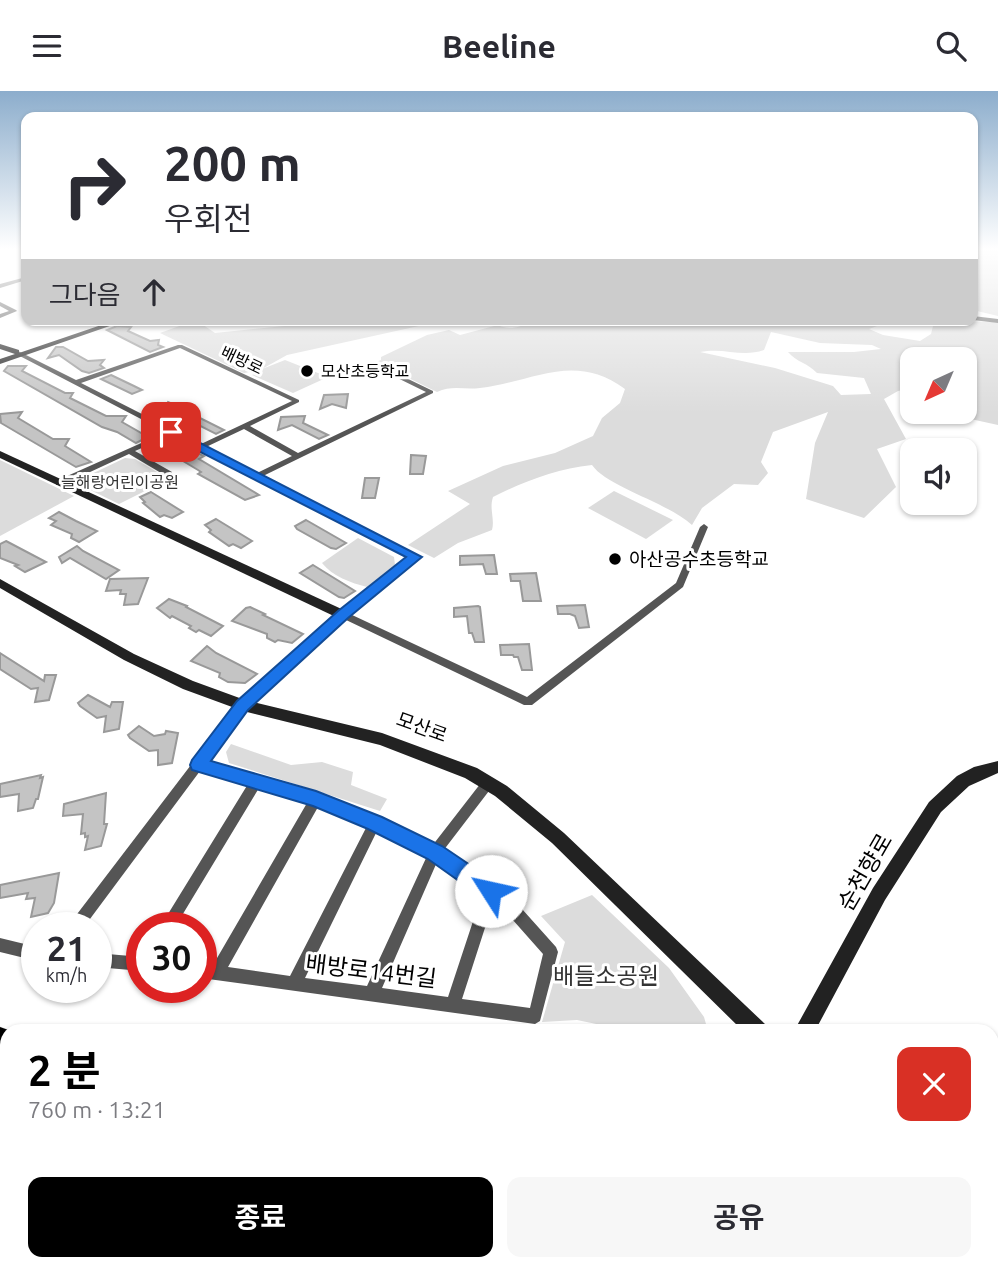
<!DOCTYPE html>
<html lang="ko">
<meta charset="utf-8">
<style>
body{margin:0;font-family:Ubuntu,"Noto Sans KR",sans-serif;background:#f7f7f7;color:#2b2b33;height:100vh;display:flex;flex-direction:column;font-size:26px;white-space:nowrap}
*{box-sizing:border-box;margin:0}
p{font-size:23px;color:#7c7c81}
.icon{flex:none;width:38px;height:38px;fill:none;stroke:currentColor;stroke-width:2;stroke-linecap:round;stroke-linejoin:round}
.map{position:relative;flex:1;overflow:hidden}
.sheet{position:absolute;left:0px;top:933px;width:999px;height:247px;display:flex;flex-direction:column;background:#fff;border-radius:21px 21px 0 0;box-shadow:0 2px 5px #0004}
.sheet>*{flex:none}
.top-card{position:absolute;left:21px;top:21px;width:957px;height:214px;border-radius:14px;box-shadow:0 2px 5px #0004;background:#fff;color:#2b2b33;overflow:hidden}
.needle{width:46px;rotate:224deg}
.fabs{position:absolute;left:900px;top:256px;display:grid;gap:14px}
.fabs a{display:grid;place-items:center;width:77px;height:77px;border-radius:14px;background:#fff;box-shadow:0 2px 5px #0004;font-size:35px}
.speed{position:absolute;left:21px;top:821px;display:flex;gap:14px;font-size:35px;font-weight:700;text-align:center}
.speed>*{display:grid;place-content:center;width:91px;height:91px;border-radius:50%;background:#fff;box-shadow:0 2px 5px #0004;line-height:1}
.speed small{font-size:18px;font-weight:400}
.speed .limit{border:10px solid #d22;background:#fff;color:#111}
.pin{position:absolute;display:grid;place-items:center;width:60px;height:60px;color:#fff;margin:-30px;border-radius:14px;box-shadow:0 4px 10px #0006}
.me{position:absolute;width:77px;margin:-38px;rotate:305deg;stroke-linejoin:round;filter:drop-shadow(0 0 5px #0008)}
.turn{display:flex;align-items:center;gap:24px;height:147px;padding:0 28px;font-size:32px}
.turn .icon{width:91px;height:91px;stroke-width:2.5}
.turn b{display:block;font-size:49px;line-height:60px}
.then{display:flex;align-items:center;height:66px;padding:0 28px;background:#0003;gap:14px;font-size:26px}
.round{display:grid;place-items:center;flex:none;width:74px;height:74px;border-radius:14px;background:#f7f7f7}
.overview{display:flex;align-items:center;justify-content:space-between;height:119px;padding:0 28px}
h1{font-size:42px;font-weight:700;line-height:52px;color:#000}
.action{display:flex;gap:14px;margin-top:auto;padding:14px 28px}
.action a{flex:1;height:80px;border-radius:14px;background:#000;color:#fff;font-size:28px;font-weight:700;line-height:80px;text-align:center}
.action a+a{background:#f7f7f7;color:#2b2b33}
header{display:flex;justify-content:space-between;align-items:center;height:91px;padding:0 28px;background:#fff;font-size:32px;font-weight:700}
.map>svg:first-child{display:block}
</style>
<header><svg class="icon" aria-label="menu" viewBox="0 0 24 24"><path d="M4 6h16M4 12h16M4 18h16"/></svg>Beeline<svg class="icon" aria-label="search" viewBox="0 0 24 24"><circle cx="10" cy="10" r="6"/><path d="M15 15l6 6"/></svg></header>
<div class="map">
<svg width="998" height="1178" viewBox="0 0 998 1178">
<rect width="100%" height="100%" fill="#fff"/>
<!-- green -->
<g fill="#dcdcdc" fill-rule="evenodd">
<polygon points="973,157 998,157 998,225 973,219"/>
<polygon points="196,229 215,242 344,229 446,229 287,264 262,278 285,269 328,286 293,302 252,284 260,279 244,282 160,242"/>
<path d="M528,229L587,231L590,229H878L885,232L869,238L883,244L920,250L931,243L934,231L937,229L993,231L998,232V334L966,327L956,320H964V268H912V297L898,300L884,308L906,348L877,358L896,396L864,427L806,408L815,352L828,321L773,341L761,371L768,382L758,394L734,393L702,417L692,434C667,411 607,396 592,374C556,378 525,390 493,406C489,418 495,428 492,439L458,452L434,467L408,454L470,413L448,400L503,375L555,362L593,345L602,327L620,312L625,298C574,260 533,291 480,297C464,299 452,294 437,301L376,271L381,269V266L427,244L449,239L460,244L498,234C510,240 519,236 531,231ZM771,241L820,252L872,254L881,258L854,261H788C796,271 808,272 817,282L864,287L871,303L841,304L833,295L775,277L700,261C725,256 741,267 764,259Z"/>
<polygon points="125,367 135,368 169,388 119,413 78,393 81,388"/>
<polygon points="0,369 74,405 0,445"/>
<polygon points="614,400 673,429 646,448 588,417"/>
<path d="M358,447L394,466L395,474L367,496C351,492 332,485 322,472Z"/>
<polygon points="231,653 291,674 322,671 353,681 351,694 387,708 380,720 229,672 226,661"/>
<polygon points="592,804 669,877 704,926 708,940 630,940 577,929 542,931 565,851 541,825"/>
<polygon points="796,1172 797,1178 519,1178 492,1173"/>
<polygon points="848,1172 968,1172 975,1178 847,1178"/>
</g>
<!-- building -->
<g fill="#c4c4c4" stroke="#999" stroke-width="2">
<polygon points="117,235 131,236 128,240 150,250 159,249 158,254 163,256 150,261 107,239"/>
<polygon points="56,256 63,256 88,270 104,269 100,274 104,277 89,282 82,280 59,264 48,267"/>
<polygon points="8,275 26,275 22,280 65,302 73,302 70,307 106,325 126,325 122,331 148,346 136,352 117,341 102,336 4,280"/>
<polygon points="111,284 134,295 142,299 132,303 101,288"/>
<polygon points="348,303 346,317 332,313 320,318 324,304"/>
<polygon points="168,311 224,339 216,343 165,317"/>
<polygon points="22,321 18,327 53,348 69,348 65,355 91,371 76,376 1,332 0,323"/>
<polygon points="305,325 303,332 328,344 319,348 292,334 278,339 281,326"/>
<polygon points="170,349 204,365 199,368 259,404 245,409 198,383 201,381 198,379 168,361 159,365 146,358"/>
<polygon points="411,364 426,365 423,383 410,383"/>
<polygon points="365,387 379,387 375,407 362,407"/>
<polygon points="151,401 183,421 172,427 164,424 160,426 143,412 145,411 140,406"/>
<polygon points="59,421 76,430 97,440 79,451 71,447 72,443 51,434 56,430 49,427"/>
<polygon points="216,428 252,450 241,457 233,453 229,455 209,441 211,439 205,434"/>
<polygon points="306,429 346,452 336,458 331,457 297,438 295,435"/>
<polygon points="6,450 46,471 25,481 15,475 18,474 0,467 0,453"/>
<polygon points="77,455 83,460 119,479 106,488 70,467 62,472 59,466"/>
<polygon points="494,464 497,483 486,483 483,473 460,474 460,465"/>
<polygon points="313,474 355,500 344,507 339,506 300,482"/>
<polygon points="536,482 541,510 523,510 520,490 511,490 510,483"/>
<polygon points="148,487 138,513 124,514 126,503 120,503 121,499 106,500 110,488"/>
<polygon points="169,508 187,515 186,516 223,535 211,545 199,539 196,541 189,537 191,535 172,525 170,527 157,517"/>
<polygon points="585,514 589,536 579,537 575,525 570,523 558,523 557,515"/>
<polygon points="478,515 480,516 484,551 475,551 472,542 469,542 467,525 454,526 454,517"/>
<polygon points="250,516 265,523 263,524 303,543 292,552 278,549 275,551 267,547 267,543 232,530 246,517"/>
<polygon points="529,553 532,579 522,579 518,566 514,566 513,564 501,564 500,554"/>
<polygon points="207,555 216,562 257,583 245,592 228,591 219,586 220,582 191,570"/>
<polygon points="0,562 44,590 45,584 56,584 49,609 35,611 38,597 31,598 0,578"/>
<polygon points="88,604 110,616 112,611 123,611 119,638 104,641 106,625 97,627 80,615 78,612"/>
<polygon points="139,635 154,645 165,643 166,640 178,642 172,672 158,674 158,659 149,660 130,647 128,644"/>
<polygon points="41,684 40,687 43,686 38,708 36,708 33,717 18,720 19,703 0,706 0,693"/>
<polygon points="106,702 104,733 107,733 101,755 85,759 88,745 85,746 85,742 81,743 83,723 63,725 64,713"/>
<polygon points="59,782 54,812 48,822 31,826 35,807 26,808 28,802 0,807 0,794"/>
</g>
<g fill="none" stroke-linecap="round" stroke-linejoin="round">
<defs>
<g id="primary">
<polygon points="0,936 11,940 7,940 7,964 0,962"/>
<polygon points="0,1050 7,1053 7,1081 0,1078"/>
<polygon points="992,1157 998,1160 998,1178 977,1178 975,1172 992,1172"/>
<polygon points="340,1172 395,1172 398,1178 342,1178"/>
<polygon points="808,1172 839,1172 840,1178 808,1178"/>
</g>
<g id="highway">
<polygon points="0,966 7,968 7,1025 0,1022"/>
<rect x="992" y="1096" width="6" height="36"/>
<rect x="992" y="1134" width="6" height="36"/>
</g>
</defs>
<!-- primary casing -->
<use href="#primary" stroke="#dbdbdb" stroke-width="1"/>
<!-- highway casing -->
<use href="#highway" stroke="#dbdbdb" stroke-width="2"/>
<!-- street -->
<g fill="#555" fill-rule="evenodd">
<polygon points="26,186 26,189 0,197 0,193"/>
<polygon points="0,211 16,219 17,220 0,227 0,223 9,220 0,215"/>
<polygon points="973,225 998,228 998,232 973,229"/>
<path d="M178,254H182L299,309V311L250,335L298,362L426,301L371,274V272H375L433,300V302L263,385L419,466L350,523L527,606L676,492L700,436L704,433L708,436L683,496L532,614H524L344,528L247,617L206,672L257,685L313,704H320L321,707L379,728L432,755L484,688L488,687L492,688L494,692L492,696L443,760L483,786L522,818L556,856L558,861L540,930L535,933L201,887V873L213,874L307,712L259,697L175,836H160L248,693L200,680L84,836H69L71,831L239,611L340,522L409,466L171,344L135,360L172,381V385H166L129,363L62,394H56V390L166,341L14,262V260H18L76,289ZM180,257L292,310L201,353L81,292ZM244,338L292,365L257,382L206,356ZM318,716L367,735L290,885L228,876ZM377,740L427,765L367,895L305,887ZM437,771L482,803L448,906L382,897ZM493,812L512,828L543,863L530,917L462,908Z"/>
<polygon points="0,847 37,856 37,870 0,861"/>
<polygon points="96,862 142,866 142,880 96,876"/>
</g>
<!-- secondary -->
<g fill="#222" fill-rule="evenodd">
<polygon points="116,229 127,229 0,273 0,268 15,263 0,258 0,253 19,259 19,262"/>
<polygon points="0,360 348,521 349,524 348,527 338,527 0,367"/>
<polygon points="0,488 134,563 193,590 245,609 382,642 477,677 507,695 564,742 765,933 768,940 743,940 552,752 495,705 465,687 380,654 243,620 183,598 124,569 0,497"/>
<polygon points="998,670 998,682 969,695 941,721 885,809 815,940 794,940 873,797 929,711 957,685 974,676"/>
</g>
<!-- primary -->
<use href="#primary" fill="#000" fill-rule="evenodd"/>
<!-- highway -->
<use href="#highway" fill="#000" fill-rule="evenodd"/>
<!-- rail -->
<g stroke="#000" stroke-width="4.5" stroke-dasharray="17 5 2.5 5" stroke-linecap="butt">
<polyline points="0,1097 7,1100"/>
<polyline points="0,1113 7,1116"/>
<polyline points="131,1172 143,1178"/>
<polyline points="166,1172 178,1178"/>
</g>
</g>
<!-- sky -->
<linearGradient id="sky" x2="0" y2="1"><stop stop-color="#8cadcc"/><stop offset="0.49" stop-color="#fff"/><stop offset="1" stop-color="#fff" stop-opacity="0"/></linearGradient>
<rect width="998" height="322" fill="url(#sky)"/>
<!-- route -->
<polygon fill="#1a73e8" stroke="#114b97" stroke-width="2" points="167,339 175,339 422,466 348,527 248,619 211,670 316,700 382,726 442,755 498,793 501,800 498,807 491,810 483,807 428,768 368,738 313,715 192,679 190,674 192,669 237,610 338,520 406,466 167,344"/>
<!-- markers -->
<g fill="#000" stroke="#fff" stroke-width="2.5">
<circle cx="307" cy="280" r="7"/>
<circle cx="615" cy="468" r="7"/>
</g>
<g text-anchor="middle" stroke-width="6" stroke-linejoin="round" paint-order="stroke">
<!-- far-street labels -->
<g font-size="16" fill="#000" stroke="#fff">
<text transform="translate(242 269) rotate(25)" y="6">배방로</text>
</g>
<!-- far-poi labels -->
<g font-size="16" fill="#000" stroke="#fff" text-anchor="start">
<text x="321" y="286">모산초등학교</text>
</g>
<!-- far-park labels -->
<g font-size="16" fill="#333" stroke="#fff">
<text x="120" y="397">늘해랑어린이공원</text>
</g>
<!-- poi labels -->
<g font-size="19" fill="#000" stroke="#fff" text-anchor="start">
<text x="629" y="475">아산공수초등학교</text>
</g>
<!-- street labels -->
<g font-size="19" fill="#000" stroke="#fff">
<text transform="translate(422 636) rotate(20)" y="7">모산로</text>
</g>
<!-- near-street labels -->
<g font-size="23" fill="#000" stroke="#fff">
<text transform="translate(865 781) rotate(-60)" y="8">순천향로</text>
<text transform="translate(371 880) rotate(7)" y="8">배방로14번길</text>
</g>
<!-- near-park labels -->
<g font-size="23" fill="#333" stroke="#fff">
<text x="606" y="893">배들소공원</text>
</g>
</g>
</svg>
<div class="fabs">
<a><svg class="needle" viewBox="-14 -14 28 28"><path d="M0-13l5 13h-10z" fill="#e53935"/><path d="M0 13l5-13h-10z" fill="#7c7c81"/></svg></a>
<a><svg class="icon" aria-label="sound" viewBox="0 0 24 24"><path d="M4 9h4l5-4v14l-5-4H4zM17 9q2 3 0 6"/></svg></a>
</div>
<div class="speed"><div>21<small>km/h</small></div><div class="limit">30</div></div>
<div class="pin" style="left:171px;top:341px;background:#d93025"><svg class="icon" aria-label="arrive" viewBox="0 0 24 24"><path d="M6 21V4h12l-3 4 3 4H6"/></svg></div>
<svg class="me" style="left:491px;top:800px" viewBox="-20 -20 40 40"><circle r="19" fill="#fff"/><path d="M0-13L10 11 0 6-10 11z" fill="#1a73e8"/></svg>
<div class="top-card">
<div class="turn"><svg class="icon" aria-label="right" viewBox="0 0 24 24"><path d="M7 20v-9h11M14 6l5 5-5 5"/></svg><div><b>200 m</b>우회전</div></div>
<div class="then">그다음<svg class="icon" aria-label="ahead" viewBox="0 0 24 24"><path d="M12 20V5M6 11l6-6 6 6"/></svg></div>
</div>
<section class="sheet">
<div class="overview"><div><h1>2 분</h1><p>760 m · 13:21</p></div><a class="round" style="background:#d93025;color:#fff"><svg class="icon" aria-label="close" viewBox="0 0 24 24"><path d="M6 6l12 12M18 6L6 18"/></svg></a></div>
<div class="action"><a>종료</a><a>공유</a></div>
</section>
</div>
